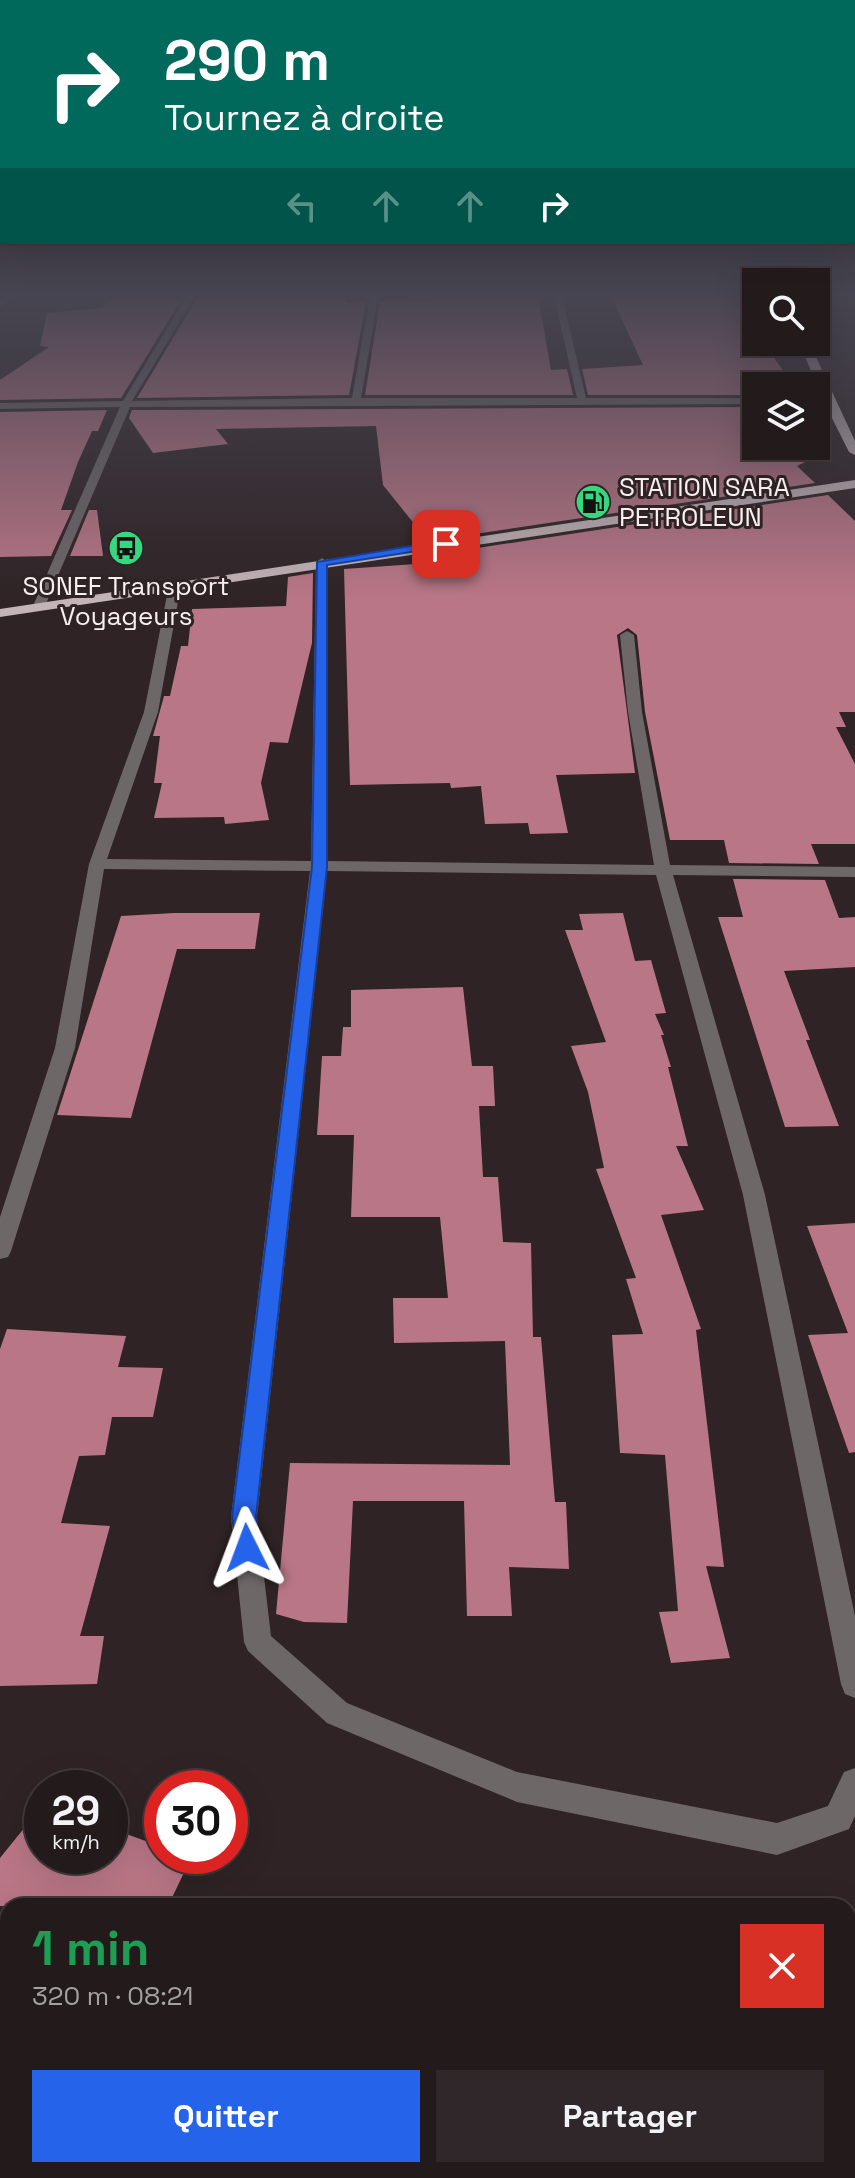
<!DOCTYPE html>
<html lang="fr">
<meta charset="utf-8">
<style>
body{margin:0;font-family:"Space Grotesk",sans-serif;background:#2f2729;color:#f1f3f6;height:100vh;display:flex;flex-direction:column;font-size:30px;white-space:nowrap}
*{box-sizing:border-box;margin:0}
p{font-size:26px;color:#a3a1a3}
.icon{flex:none;width:44px;height:44px;fill:none;stroke:currentColor;stroke-width:2;stroke-linecap:round;stroke-linejoin:round}
.map{position:relative;flex:1;overflow:hidden}
.panel{position:absolute;left:0px;top:1898px;width:856px;height:280px;display:flex;flex-direction:column;background:#231a1c;border-radius:24px 24px 0 0;box-shadow:0 8px 32px #0002,0 0 0 2px #40383b}
.panel>*{flex:none}
.top-card{position:absolute;left:0px;top:0px;width:856px;height:244px;box-shadow:0 8px 32px #0002,0 0 0 2px #40383b;background:#00695c;color:#fff;overflow:hidden}
.buttons{position:absolute;left:742px;top:268px;display:grid;gap:16px}
.buttons a{display:grid;place-items:center;width:88px;height:88px;border-radius:0px;background:#231a1c;box-shadow:0 8px 32px #0002,0 0 0 2px #40383b;font-size:40px}
.speed{position:absolute;left:24px;top:1770px;display:flex;gap:16px;font-size:40px;font-weight:700;text-align:center}
.speed>*{display:grid;place-content:center;width:104px;height:104px;border-radius:50%;background:#231a1c;box-shadow:0 8px 32px #0002,0 0 0 2px #40383b;line-height:1}
.speed small{font-size:20px;font-weight:400}
.speed .limit{border:12px solid #d22;background:#fff;color:#111}
.pin{position:absolute;display:grid;place-items:center;width:68px;height:68px;color:#fff;margin:-34px;border-radius:16px;box-shadow:0 4px 12px #0006}
.me{position:absolute;width:88px;margin:-44px;rotate:357deg;stroke-linejoin:round;filter:drop-shadow(0 0 6px #0008)}
.turn{display:flex;align-items:center;gap:28px;height:168px;padding:0 32px;font-size:36px}
.turn .icon{width:104px;height:104px;stroke-width:2.5}
.turn b{display:block;font-size:56px;line-height:68px}
.lanes{display:flex;align-items:center;height:76px;padding:0 32px;background:#0003;justify-content:center;gap:40px;direction:ltr}
.lanes .off{opacity:.35}
.round{display:grid;place-items:center;flex:none;width:84px;height:84px;border-radius:0px;background:#2f2729}
.head{display:flex;align-items:center;justify-content:space-between;height:136px;padding:0 32px}
h1{font-size:48px;font-weight:800;line-height:60px;color:#1e9e55}
.primary-button{display:flex;gap:16px;margin-top:auto;padding:16px 32px}
.primary-button a{flex:1;height:92px;border-radius:0px;background:#2563eb;color:#fff;font-size:32px;font-weight:800;line-height:92px;text-align:center}
.primary-button a+a{background:#2f2729;color:#f1f3f6}
.map>svg:first-child{display:block}
</style>
<div class="map">
<svg width="855" height="2178" viewBox="0 0 855 2178">
<rect width="100%" height="100%" fill="#2f2325"/>
<!-- building -->
<g fill="#b97686">
<polygon points="538,296 551,370 567,369 573,395 365,395 380,302"/>
<polygon points="611,296 753,296 756,342 763,342 791,382 763,382 768,386 756,386 756,395 588,395 582,369 643,365"/>
<polygon points="346,298 347,303 366,302 349,395 137,398 196,300"/>
<polygon points="108,300 181,300 121,398 0,400 0,380 49,347 40,346 47,313 102,308"/>
<polygon points="756,407 756,446 815,446 805,462 797,466 815,483 428,541 383,485 376,426 216,429 228,444 153,453 129,418 132,410"/>
<polygon points="107,410 98,431 92,431 78,462 61,510 72,510 51,556 0,557 0,412"/>
<polygon points="828,495 855,521 855,712 839,712 846,727 836,727 855,764 855,844 811,844 819,864 729,863 724,840 670,840 645,712 637,635 628,628 617,635 635,773 556,775 568,833 530,834 528,823 485,824 481,786 451,788 450,783 350,785 344,569 416,564 415,561 442,559 438,554"/>
<polygon points="89,510 97,510 103,556 70,556"/>
<polygon points="313,573 312,643 288,743 270,742 261,783 269,820 225,824 224,817 154,818 162,783 154,783 160,736 153,736 164,696 170,696 181,646 188,646 192,609 286,606 288,577"/>
<polygon points="733,879 825,880 839,918 855,917 855,967 784,971 810,1040 806,1040 839,1126 785,1127 718,917 743,917"/>
<polygon points="174,913 260,913 255,949 177,949 131,1118 57,1115 121,916"/>
<polygon points="623,913 635,961 651,960 666,1013 655,1014 664,1035 661,1035 671,1067 668,1067 688,1146 676,1146 704,1210 661,1215 701,1329 696,1330 724,1567 706,1566 730,1658 671,1663 659,1612 678,1611 665,1455 620,1453 612,1335 643,1334 626,1279 636,1278 596,1169 604,1168 588,1092 571,1046 606,1042 565,930 583,930 579,914"/>
<polygon points="463,987 472,1066 493,1066 495,1106 479,1106 483,1177 498,1177 503,1242 531,1243 533,1337 541,1337 555,1502 566,1502 569,1569 509,1567 512,1616 467,1616 464,1501 353,1501 347,1623 304,1622 276,1614 290,1463 510,1465 505,1341 394,1343 393,1298 448,1298 440,1217 351,1217 354,1135 317,1135 322,1056 341,1056 343,1027 351,1027 351,990"/>
<polygon points="855,1223 855,1452 849,1453 808,1335 848,1333 807,1226"/>
<polygon points="7,1329 126,1336 118,1367 163,1368 153,1417 112,1417 105,1455 79,1456 61,1523 110,1526 80,1636 104,1636 97,1684 0,1686 0,1349"/>
<polygon points="42,1806 42,1856 110,1856 110,1828 162,1847 162,1856 191,1858 168,1906 0,1906 0,1858"/>
</g>
<g fill="none" stroke-linecap="round" stroke-linejoin="round">
<!-- minor -->
<g fill="#6e6768" fill-rule="evenodd">
<polygon points="6,296 15,296 0,308 0,302"/>
<polygon points="187,296 195,296 132,401 352,398 370,296 378,296 361,398 577,398 554,296 562,296 586,398 756,398 756,404 130,407 45,606 35,609 33,606 120,407 0,409 0,403 123,401"/>
<polygon points="816,399 834,402 816,405"/>
<polygon points="322,558 328,562 327,861 654,865 628,712 620,635 627,631 634,635 642,712 670,865 855,867 855,877 673,875 765,1195 855,1616 855,1698 845,1694 841,1684 743,1195 656,875 327,871 257,1517 271,1636 347,1703 517,1772 777,1823 828,1806 844,1772 855,1768 855,1816 849,1829 777,1855 517,1802 327,1723 248,1651 244,1642 231,1517 310,871 104,869 75,1048 11,1251 8,1257 0,1259 0,1217 55,1048 89,864 144,712 169,585 175,581 181,585 158,712 107,859 311,861 316,562"/>
<polygon points="0,2064 8,2067 8,2103 0,2099"/>
<polygon points="175,2170 225,2170 228,2178 178,2178"/>
</g>
<!-- trunk -->
<g fill="#c3b4b7" fill-rule="evenodd">
<polygon points="799,342 809,342 855,441 855,455 849,452 824,402"/>
<polygon points="855,480 855,488 0,617 0,609"/>
</g>
</g>
<!-- sky -->
<linearGradient id="sky" x2="0" y2="1"><stop stop-color="#1a1314"/><stop offset="0.49" stop-color="#474551"/><stop offset="1" stop-color="#474551" stop-opacity="0"/></linearGradient>
<rect width="855" height="601" fill="url(#sky)"/>
<!-- route -->
<polygon fill="#2563eb" stroke="#184099" stroke-width="2" points="446,540 450,541 450,546 327,565 327,867 256,1517 260,1548 256,1556 247,1559 239,1556 232,1517 312,867 317,562"/>
<!-- icons -->
<defs>
<symbol id="fuel-disc" viewBox="-11 -11 22 22"><circle r="9.5" fill="#35d881" stroke="#2f2325"/><path d="M-5.5-6h7V0h2V4h1.3V-2.5L3-4.5l.8-.8L6-3V5H2.5V1h-1V6h-7ZM-4.2-4.7v3.2H.2V-4.7Z" fill="#111"/></symbol>
<symbol id="bus-disc" viewBox="-11 -11 22 22"><circle r="9.5" fill="#35d881" stroke="#2f2325"/><path d="M-5-6H5V4H4V6H2V4H-2V6H-4V4H-5ZM-3.5-4V0h7V-4ZM-3.5 1.2v1.5H-2V1.2ZM2 1.2v1.5H3.5V1.2Z" fill="#111"/></symbol>
</defs>
<g fill-rule="evenodd">
<use href="#fuel-disc" x="573" y="482" width="40" height="40"/>
<use href="#bus-disc" x="106" y="528" width="40" height="40"/>
</g>
<g text-anchor="middle" stroke-width="6" stroke-linejoin="round" paint-order="stroke">
<!-- far-poi labels -->
<g font-size="26" fill="#f8eff1" stroke="#2f2325" text-anchor="start">
<text x="619" y="496">STATION SARA<tspan x="619" dy="30">PETROLEUN</tspan></text>
<text x="126" y="595" text-anchor="middle">SONEF Transport<tspan x="126" dy="30">Voyageurs</tspan></text>
</g>
</g>
</svg>
<div class="buttons">
<a><svg class="icon" aria-label="search" viewBox="0 0 24 24"><circle cx="10" cy="10" r="6"/><path d="M15 15l6 6"/></svg></a>
<a><svg class="icon" aria-label="layers" viewBox="0 0 24 24"><path d="M12 4l9 5-9 5-9-5zM3 14l9 5 9-5"/></svg></a>
</div>
<div class="speed"><div>29<small>km/h</small></div><div class="limit">30</div></div>
<div class="pin" style="left:446px;top:544px;background:#d93025"><svg class="icon" aria-label="arrive" viewBox="0 0 24 24"><path d="M6 21V4h12l-3 4 3 4H6"/></svg></div>
<svg class="me" style="left:247px;top:1548px" viewBox="-20 -20 40 40"><path d="M0-17L14 15 0 8-14 15z" fill="#2563eb" stroke="#fff" stroke-width="4"/></svg>
<div class="top-card">
<div class="turn"><svg class="icon" aria-label="right" viewBox="0 0 24 24"><path d="M7 20v-9h11M14 6l5 5-5 5"/></svg><div><b>290 m</b>Tournez à droite</div></div>
<div class="lanes"><svg class="icon off" aria-label="left" viewBox="0 0 24 24"><path d="M17 20v-9H6M10 6l-5 5 5 5"/></svg><svg class="icon off" aria-label="ahead" viewBox="0 0 24 24"><path d="M12 20V5M6 11l6-6 6 6"/></svg><svg class="icon off" aria-label="ahead" viewBox="0 0 24 24"><path d="M12 20V5M6 11l6-6 6 6"/></svg><svg class="icon" aria-label="right" viewBox="0 0 24 24"><path d="M7 20v-9h11M14 6l5 5-5 5"/></svg></div>
</div>
<section class="panel">
<div class="head"><div><h1>1 min</h1><p>320 m · 08:21</p></div><a class="round" style="background:#d93025;color:#fff"><svg class="icon" aria-label="close" viewBox="0 0 24 24"><path d="M6 6l12 12M18 6L6 18"/></svg></a></div>
<div class="primary-button"><a>Quitter</a><a>Partager</a></div>
</section>
</div>
